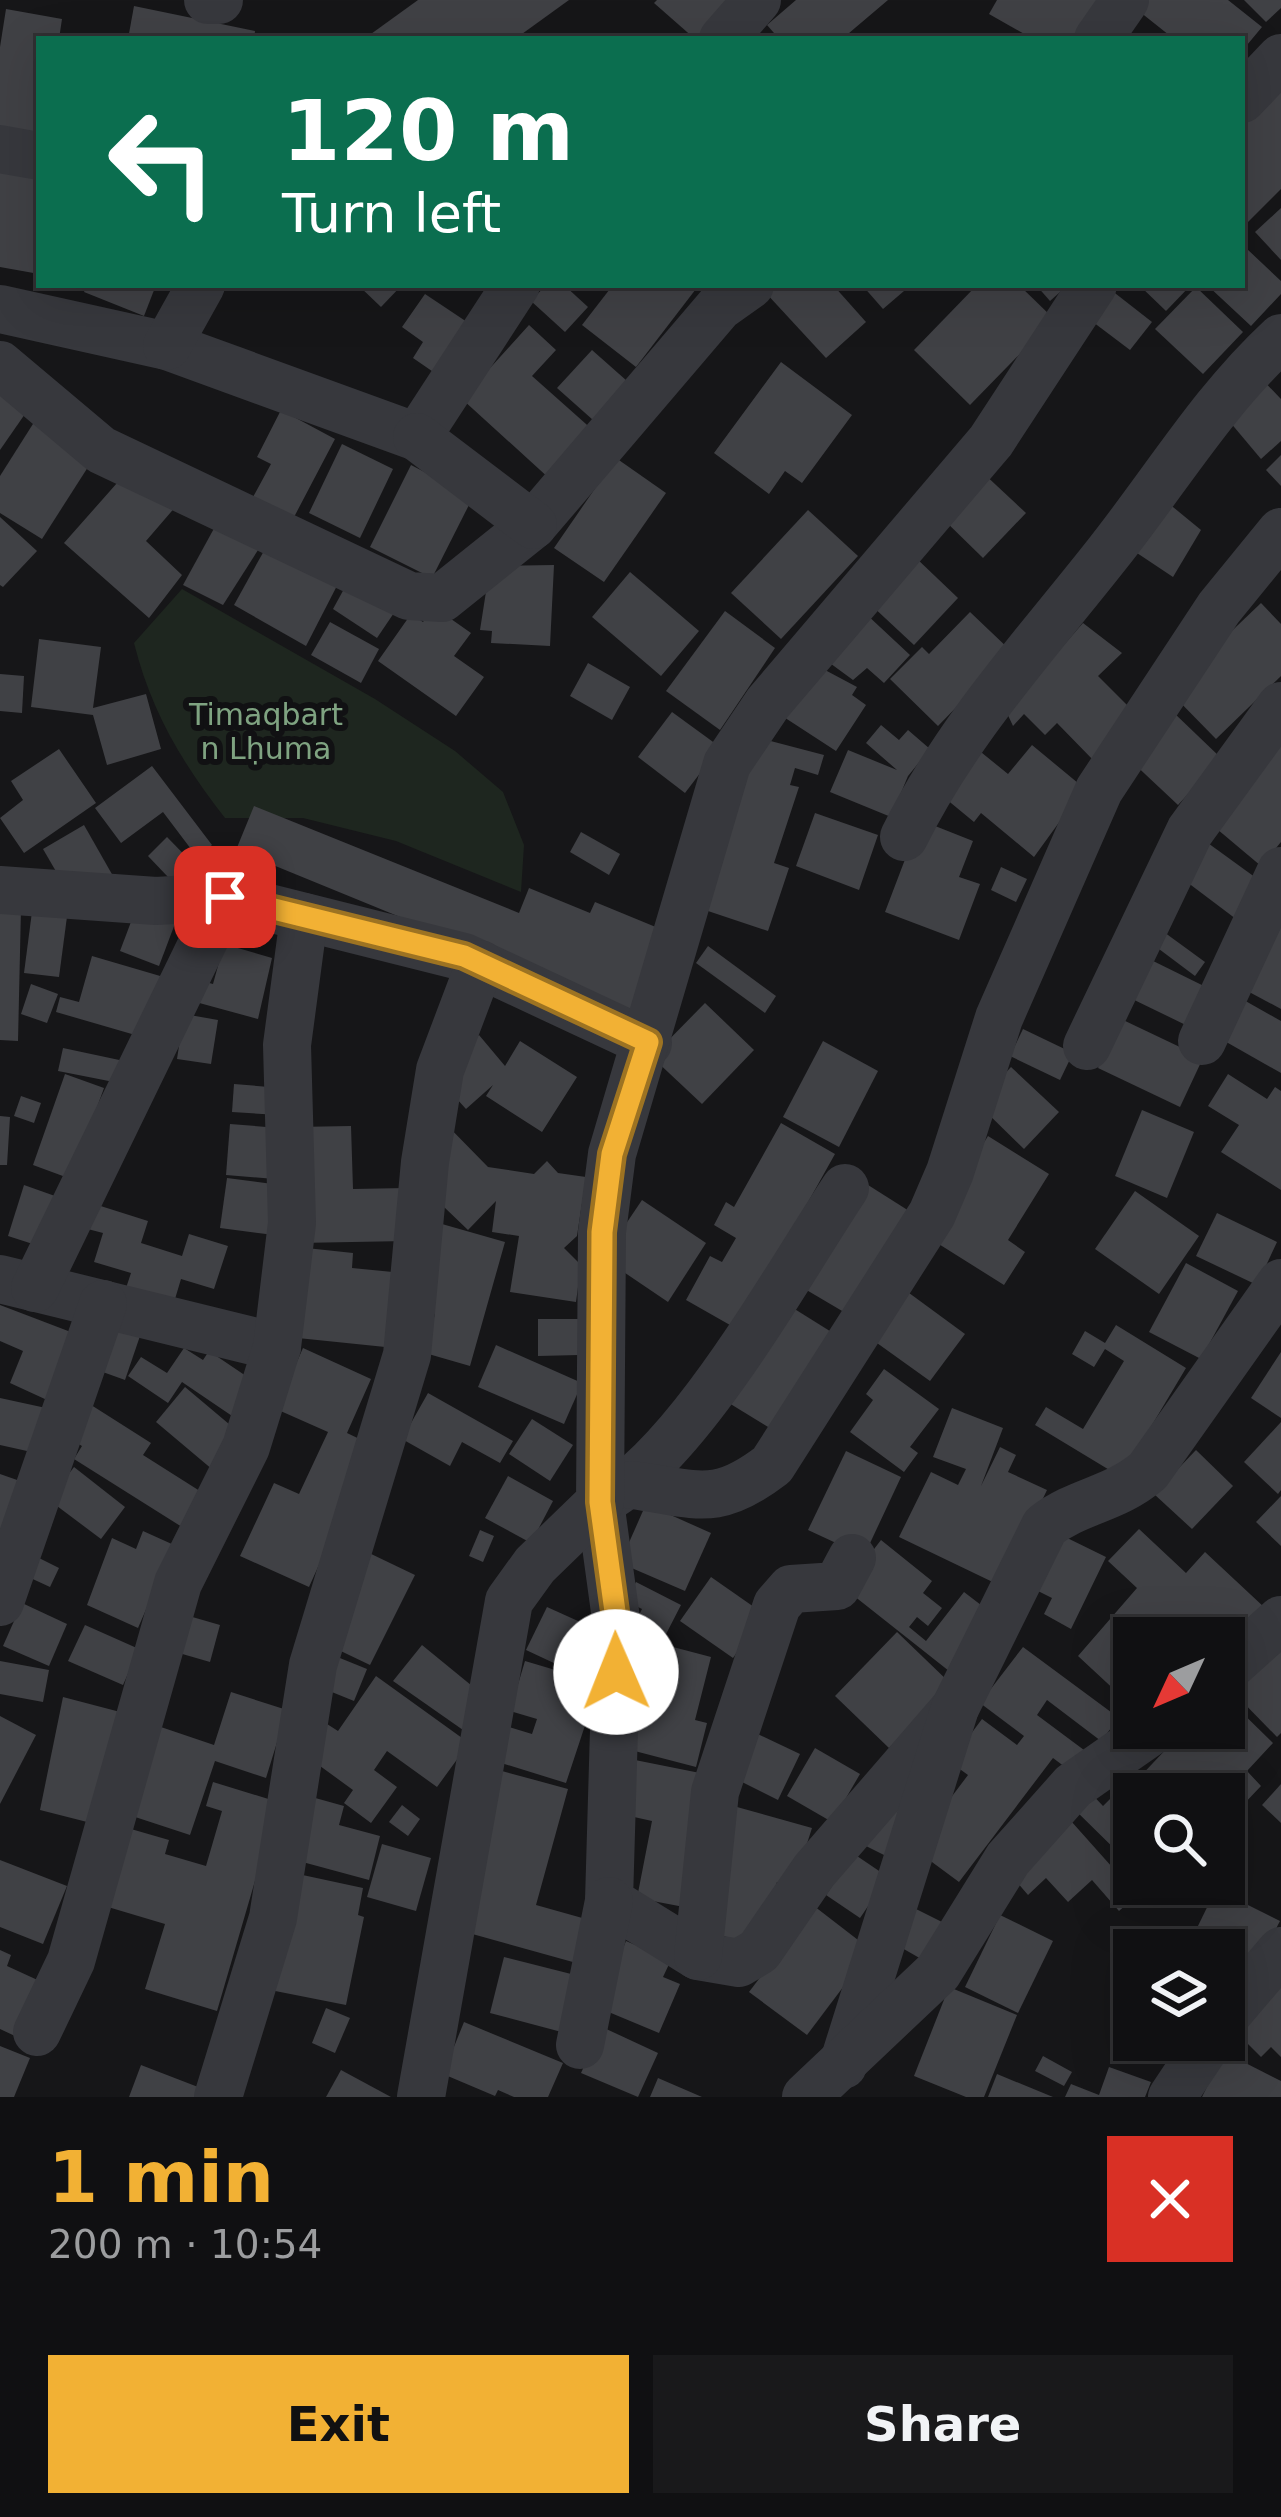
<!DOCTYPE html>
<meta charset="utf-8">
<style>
body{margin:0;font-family:"DejaVu Sans",sans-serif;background:#19191b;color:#f1f3f6;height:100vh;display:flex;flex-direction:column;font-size:45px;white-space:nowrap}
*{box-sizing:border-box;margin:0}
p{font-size:39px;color:#9c9d9f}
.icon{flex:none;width:66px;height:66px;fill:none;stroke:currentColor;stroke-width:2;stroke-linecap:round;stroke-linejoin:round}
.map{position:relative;height:2097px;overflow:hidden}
.side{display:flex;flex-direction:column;background:#101012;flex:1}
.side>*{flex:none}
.banner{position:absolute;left:36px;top:36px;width:1209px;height:252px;border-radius:0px;box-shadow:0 12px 48px #0002,0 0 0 3px #303032;background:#0b6e4f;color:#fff;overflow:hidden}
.needle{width:78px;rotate:226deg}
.tools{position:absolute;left:1113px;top:1617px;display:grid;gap:24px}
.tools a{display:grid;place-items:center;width:132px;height:132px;border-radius:0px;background:#101012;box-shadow:0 12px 48px #0002,0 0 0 3px #303032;font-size:60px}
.pin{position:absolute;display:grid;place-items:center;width:102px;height:102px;color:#fff;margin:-51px;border-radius:24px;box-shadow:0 6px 18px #0006}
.me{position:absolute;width:132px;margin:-66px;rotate:359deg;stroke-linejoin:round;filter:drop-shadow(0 0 9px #0008)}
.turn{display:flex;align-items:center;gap:42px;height:252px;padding:0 48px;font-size:54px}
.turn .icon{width:156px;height:156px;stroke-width:2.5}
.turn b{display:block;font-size:84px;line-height:102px}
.round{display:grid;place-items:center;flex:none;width:126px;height:126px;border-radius:0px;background:#19191b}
.head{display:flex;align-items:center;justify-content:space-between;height:204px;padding:0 48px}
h1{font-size:72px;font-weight:700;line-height:90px;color:#f2b134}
.cta{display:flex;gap:24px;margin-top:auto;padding:24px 48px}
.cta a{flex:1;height:138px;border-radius:0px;background:#f2b134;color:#111;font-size:48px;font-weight:700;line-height:138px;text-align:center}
.cta a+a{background:#19191b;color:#f1f3f6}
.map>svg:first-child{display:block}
</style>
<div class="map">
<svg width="1281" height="2097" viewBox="0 0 1281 2097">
<rect width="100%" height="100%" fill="#161618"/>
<!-- green -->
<path fill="#1e261f" d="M182,589L375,699L455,751L503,792L524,845L521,892L396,841L303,818H225C182,763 151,711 134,643Z"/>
<!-- building -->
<g fill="#404145">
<polygon points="418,0 569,0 515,39 364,39"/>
<polygon points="657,0 743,0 709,39 695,39 654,3"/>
<polygon points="796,0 888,0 842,39 767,39 774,33 767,25"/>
<polygon points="997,0 1099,0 1076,39 1033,39 989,14"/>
<polygon points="1141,0 1228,0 1262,27 1242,51 1242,39 1174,39 1135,8"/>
<polygon points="1244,0 1281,0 1281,8 1266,22"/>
<polygon points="134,6 255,31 254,39 128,39"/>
<polygon points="6,9 62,19 59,39 39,39 39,141 0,135 0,47"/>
<polygon points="1281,72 1281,189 1242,228 1242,111"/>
<polygon points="0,166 39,173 39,274 0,267"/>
<polygon points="1281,208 1281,260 1255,232"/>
<polygon points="1246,248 1281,281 1281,294 1251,326 1207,285 1242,285"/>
<polygon points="87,285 156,285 144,316 84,292"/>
<polygon points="358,285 402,285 381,307"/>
<polygon points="546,285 564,285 588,307 565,332 531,301"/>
<polygon points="613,285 699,285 636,367 582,325"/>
<polygon points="773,285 833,285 866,322 826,358 765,292"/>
<polygon points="862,285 911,285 883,309"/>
<polygon points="977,285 1019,285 1054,319 970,405 914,350"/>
<polygon points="1036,285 1068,285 1050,301"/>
<polygon points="1139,285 1191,285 1166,311"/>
<polygon points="1196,287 1243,332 1203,374 1155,329"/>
<polygon points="1111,290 1152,322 1130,350 1089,319"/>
<polygon points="425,294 476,328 442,378 413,358 423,342 402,327"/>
<polygon points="529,325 556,350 532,376 595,432 551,480 462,399"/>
<polygon points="592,350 627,381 593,420 557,388"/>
<polygon points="781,362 852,415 802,483 785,471 769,494 714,453"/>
<polygon points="1256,373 1281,399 1281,441 1261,459 1219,409"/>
<polygon points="0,377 34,401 0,450"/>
<polygon points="281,410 335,439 293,519 253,497 271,464 257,457"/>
<polygon points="38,416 97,453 42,539 0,513 0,476"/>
<polygon points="342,444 393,469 360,538 309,513"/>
<polygon points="1281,455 1281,486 1266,470"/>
<polygon points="616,458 666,493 604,582 554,548"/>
<polygon points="411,465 473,497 432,578 370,547"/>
<polygon points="981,471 1026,513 983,558 939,515"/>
<polygon points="125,474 177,505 146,541 182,575 149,618 64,543"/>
<polygon points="1162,498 1201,530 1173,577 1125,545"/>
<polygon points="808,510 858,556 781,639 731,593"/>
<polygon points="0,517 37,551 3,587 0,585"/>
<polygon points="217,523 258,550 223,605 183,585"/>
<polygon points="265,549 342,576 306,646 234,605"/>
<polygon points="915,557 958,598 914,645 870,604"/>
<polygon points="554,565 550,646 491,643 492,631 480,630 490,566"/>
<polygon points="630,572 699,631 661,676 592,617"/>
<polygon points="350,578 402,601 377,638 333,609"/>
<polygon points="1261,603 1281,624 1281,676 1216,739 1169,691"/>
<polygon points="434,607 471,633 454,656 484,677 456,716 378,661 411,614 423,622"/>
<polygon points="725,611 775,648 720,730 666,691"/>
<polygon points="970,612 1011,651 938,726 890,679 922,647 929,654"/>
<polygon points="865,613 910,655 884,683 867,668 853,680 823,658"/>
<polygon points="330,622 379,649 361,683 311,655"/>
<polygon points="1083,623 1122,653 1098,676 1140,718 1095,762 1057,723 1045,735 1024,714 1013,726 1006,711"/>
<polygon points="39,639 101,647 93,708 146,694 161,749 107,765 93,715 31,707"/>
<polygon points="810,662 857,687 852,695 866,705 836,751 773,710"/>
<polygon points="588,663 630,687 612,720 570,696"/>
<polygon points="0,674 24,676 22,713 0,711"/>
<polygon points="672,712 720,747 685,793 638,757"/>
<polygon points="1173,712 1221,758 1178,805 1128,758"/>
<polygon points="881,725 899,740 908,730 930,749 908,776 891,817 830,792 848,750 897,770 866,743"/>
<polygon points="751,736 824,755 818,775 795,768 790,785 799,787 774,863 789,868 768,931 696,907"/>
<polygon points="1281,743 1281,842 1261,866 1211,824"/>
<polygon points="971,744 1008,774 1032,745 1084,788 1034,857 981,813 974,822 934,789"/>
<polygon points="59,749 96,803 24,853 0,818 23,800 11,781"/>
<polygon points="152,766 212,845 197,857 163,812 121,843 95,808"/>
<polygon points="254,806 519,913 529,888 590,913 595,902 663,930 630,1011 236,850"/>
<polygon points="815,813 878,835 859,890 796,866"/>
<polygon points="920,820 973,841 959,877 980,884 959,940 885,912"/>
<polygon points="84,825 113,876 72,899 43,849"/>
<polygon points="581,832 620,854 609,875 570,852"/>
<polygon points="167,837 208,879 188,898 148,856"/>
<polygon points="1201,838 1263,883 1236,919 1175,873"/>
<polygon points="1001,867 1027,879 1016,902 991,890"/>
<polygon points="33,904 68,909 59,977 24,973"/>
<polygon points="137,906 176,921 159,966 120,951"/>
<polygon points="1281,906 1281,1009 1238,986"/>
<polygon points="0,908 21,908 18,1041 0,1040"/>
<polygon points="1157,927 1205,962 1195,976 1147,940"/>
<polygon points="224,944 272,958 258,1019 192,1001 198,980 213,984"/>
<polygon points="708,946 776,996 765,1013 696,963"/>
<polygon points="92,956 167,978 149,1039 56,1012 60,997 79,1002"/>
<polygon points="1143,956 1212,990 1194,1029 1124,995"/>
<polygon points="31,984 58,994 47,1023 21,1014"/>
<polygon points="1242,999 1281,1021 1281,1073 1221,1039"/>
<polygon points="705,1003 754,1050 702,1104 652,1057"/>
<polygon points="184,1014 218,1020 211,1064 177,1059"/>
<polygon points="1121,1019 1203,1058 1180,1107 1098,1068"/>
<polygon points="1023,1029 1073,1053 1060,1080 1010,1056"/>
<polygon points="479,1035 505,1066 520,1041 577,1077 542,1132 486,1096 493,1085 466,1109 446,1087 450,1061"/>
<polygon points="823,1041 878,1071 839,1147 783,1117"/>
<polygon points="63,1048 124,1061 119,1083 58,1071"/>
<polygon points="1011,1067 1059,1112 1024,1149 977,1103"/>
<polygon points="65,1074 104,1088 71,1179 33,1165"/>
<polygon points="1228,1074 1267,1099 1275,1087 1281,1091 1281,1190 1221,1152 1239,1125 1208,1106"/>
<polygon points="234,1084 281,1088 279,1115 232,1112"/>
<polygon points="21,1096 41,1103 34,1123 14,1116"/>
<polygon points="1142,1110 1194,1132 1167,1198 1115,1176"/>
<polygon points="0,1116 10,1117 7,1165 0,1165"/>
<polygon points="441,1119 488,1167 534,1174 547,1161 558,1173 586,1177 577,1236 564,1248 581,1265 576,1302 510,1292 519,1236 492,1232 496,1201 468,1230 444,1207"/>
<polygon points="781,1123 835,1154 737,1329 686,1300 710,1256 722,1262 736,1238 714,1225 726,1202 734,1207"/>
<polygon points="230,1124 279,1128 275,1179 226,1175"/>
<polygon points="351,1126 353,1189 406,1188 407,1241 298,1243 296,1127"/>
<polygon points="988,1136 1049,1174 1008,1240 1025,1252 1004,1285 926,1236"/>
<polygon points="227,1178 280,1185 274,1235 220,1228"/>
<polygon points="857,1178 917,1216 854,1318 793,1282"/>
<polygon points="24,1185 55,1196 39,1246 8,1236"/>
<polygon points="1135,1191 1199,1236 1159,1294 1095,1249"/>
<polygon points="642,1200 706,1243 668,1302 603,1258"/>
<polygon points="88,1202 148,1221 141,1243 182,1256 189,1234 228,1246 214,1289 181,1279 172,1309 124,1294 131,1273 94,1262 103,1233 80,1227"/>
<polygon points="1217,1213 1277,1242 1257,1285 1196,1256"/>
<polygon points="442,1224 505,1242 470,1366 425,1353 435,1314 418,1309"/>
<polygon points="297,1247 353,1253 352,1268 403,1273 395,1348 288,1337"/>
<polygon points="1186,1263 1238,1291 1201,1359 1149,1332"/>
<polygon points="905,1290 965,1334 930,1381 870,1338"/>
<polygon points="785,1303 841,1338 781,1435 724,1400"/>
<polygon points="0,1305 76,1334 47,1400 10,1383 23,1351 0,1341"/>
<polygon points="538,1319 579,1319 579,1355 538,1356"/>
<polygon points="1116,1325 1186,1368 1121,1477 1035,1425 1046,1407 1083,1429 1124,1361 1105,1349 1094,1367 1072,1354 1085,1331 1105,1343"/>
<polygon points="115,1327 140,1336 125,1380 100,1371"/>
<polygon points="496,1345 582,1383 564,1424 478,1387"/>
<polygon points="184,1348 203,1360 209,1351 261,1386 238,1420 182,1382 168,1403 128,1376 141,1357 167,1373"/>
<polygon points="303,1348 371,1379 347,1433 368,1443 355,1485 309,1587 240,1556 274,1483 299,1494 328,1432 276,1409"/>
<polygon points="1281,1352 1281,1418 1251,1398"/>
<polygon points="884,1369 939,1409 910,1447 918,1453 904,1472 850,1432 873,1400 866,1394"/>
<polygon points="185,1387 242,1435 213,1470 156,1422"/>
<polygon points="428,1393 513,1441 500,1463 462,1442 450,1466 402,1439"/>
<polygon points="0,1398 46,1408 36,1453 0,1445"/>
<polygon points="88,1403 151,1443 143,1455 203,1493 182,1527 74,1459 82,1446 67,1437"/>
<polygon points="952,1408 1003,1428 981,1486 1000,1447 1016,1455 1008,1472 1047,1490 1001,1586 899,1537 931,1472 958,1485 966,1469 933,1457"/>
<polygon points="532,1419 573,1445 550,1481 509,1454"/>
<polygon points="1281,1422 1281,1490 1278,1494 1244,1462"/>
<polygon points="1196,1450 1233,1486 1192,1529 1154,1494"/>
<polygon points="846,1451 901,1477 864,1556 808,1530"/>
<polygon points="74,1467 125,1507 101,1539 49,1500"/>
<polygon points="0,1474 20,1481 0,1534"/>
<polygon points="508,1476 553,1501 531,1543 485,1518"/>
<polygon points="1281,1496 1281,1546 1256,1522"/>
<polygon points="646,1504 711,1533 685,1591 620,1563"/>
<polygon points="1139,1529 1186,1573 1205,1552 1265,1608 1241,1634 1234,1628 1225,1638 1134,1638 1134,1708 1078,1656 1137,1588 1108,1561"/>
<polygon points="480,1530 494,1536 483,1562 469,1556"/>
<polygon points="143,1531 174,1545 138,1628 87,1605 112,1538 136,1549"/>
<polygon points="1055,1532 1106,1557 1071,1629 1044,1614 1052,1598 1028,1586"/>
<polygon points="881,1540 932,1581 923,1593 942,1608 928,1626 917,1617 909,1627 926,1641 964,1592 994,1615 949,1671 844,1588"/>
<polygon points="367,1552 415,1575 370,1665 324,1643"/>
<polygon points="33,1555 59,1568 50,1587 24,1575"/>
<polygon points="711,1577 764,1614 733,1658 680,1621"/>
<polygon points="636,1582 681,1605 663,1640 634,1625 642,1609 626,1601"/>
<polygon points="22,1603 67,1624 49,1666 3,1646"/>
<polygon points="547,1607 609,1635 588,1679 526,1650"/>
<polygon points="182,1614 220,1625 210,1662 172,1651"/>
<polygon points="85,1625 139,1649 123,1685 68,1661"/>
<polygon points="897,1632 951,1684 889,1748 835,1696"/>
<polygon points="654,1642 711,1657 695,1720 707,1723 696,1767 627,1749"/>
<polygon points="1281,1644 1281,1733 1277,1737 1233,1692"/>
<polygon points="422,1645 488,1699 463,1730 393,1681"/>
<polygon points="1023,1647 1119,1718 1101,1741 1047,1700 1037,1715 1088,1753 1073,1773 1053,1758 959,1882 913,1848 968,1775 950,1762 982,1719 1017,1745 1024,1736 980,1703"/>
<polygon points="330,1654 367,1669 354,1701 317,1686"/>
<polygon points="0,1661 49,1670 43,1702 0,1694"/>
<polygon points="525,1661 599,1683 566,1783 498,1762 509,1727 532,1734 537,1719 510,1711"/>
<polygon points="376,1676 469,1743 437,1787 387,1751 374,1770 397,1787 371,1823 344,1803 353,1790 305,1755 327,1724 338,1731"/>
<polygon points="231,1692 287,1710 266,1778 215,1761 190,1835 126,1814 155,1725 214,1745"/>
<polygon points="1224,1695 1273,1743 1247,1771 1261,1786 1224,1825 1224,1794 1149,1794 1136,1781 1186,1728 1224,1728"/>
<polygon points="63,1697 124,1713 95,1824 40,1810"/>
<polygon points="0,1716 36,1735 0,1804"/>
<polygon points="747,1729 800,1754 778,1800 726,1774"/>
<polygon points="815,1748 860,1774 832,1822 787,1796"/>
<polygon points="635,1760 710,1775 684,1907 637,1898 652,1821 625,1815"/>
<polygon points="502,1771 568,1789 536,1905 593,1921 580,1964 458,1930"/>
<polygon points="213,1782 278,1802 217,2011 145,1989 165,1924 108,1907 131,1829 169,1840 165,1854 206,1866 222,1811 206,1806"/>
<polygon points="1281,1784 1281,1823 1262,1805"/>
<polygon points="887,1787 914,1800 886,1856 860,1843"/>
<polygon points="1086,1788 1103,1806 1116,1793 1134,1810 1131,1865 1070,1805"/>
<polygon points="301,1794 344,1806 339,1825 380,1836 369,1880 284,1857"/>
<polygon points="402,1805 420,1819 408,1836 389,1822"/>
<polygon points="737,1807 812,1828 793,1887 777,1882 756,1947 709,1931"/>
<polygon points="1071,1821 1137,1895 1119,1911 1092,1880 1068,1902 1046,1878 1028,1895 1011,1875"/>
<polygon points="382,1844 431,1858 416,1911 367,1897"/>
<polygon points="854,1854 888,1877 860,1918 826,1895"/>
<polygon points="0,1860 67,1886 43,1944 0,1927"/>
<polygon points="284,1871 363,1888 358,1915 364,1917 346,2005 260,1988"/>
<polygon points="1216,1889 1280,1921 1259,1962 1196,1930"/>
<polygon points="814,1906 871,1950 807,2035 749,1992"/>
<polygon points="914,1908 944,1923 923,1960 895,1944"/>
<polygon points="1000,1915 1053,1941 1018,2013 965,1987"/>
<polygon points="1149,1929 1186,1950 1138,1950"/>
<polygon points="626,1941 671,1960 663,1977 680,1984 659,2033 599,2008"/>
<polygon points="0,1950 11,1955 7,1966 55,1988 30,2043 0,2029"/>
<polygon points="504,1957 583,1977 569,2034 490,2013"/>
<polygon points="1281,1983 1281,2057 1271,2047 1261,2057 1232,2028"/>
<polygon points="949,1987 1017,2015 984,2097 966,2097 914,2076"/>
<polygon points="326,2008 350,2018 335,2053 312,2043"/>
<polygon points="464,2022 563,2063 548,2097 514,2097 498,2090 495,2096 443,2074"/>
<polygon points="602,2027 658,2053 638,2097 581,2073"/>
<polygon points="0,2046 30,2058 14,2097 0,2097"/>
<polygon points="1224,2052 1281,2081 1281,2097 1202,2097"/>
<polygon points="1043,2056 1072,2072 1064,2086 1035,2071"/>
<polygon points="141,2065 211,2092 209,2097 129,2097"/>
<polygon points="1109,2067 1151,2082 1145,2097 1065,2097 1071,2084 1099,2095"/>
<polygon points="341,2070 391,2097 326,2097"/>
<polygon points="997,2074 1053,2097 988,2097"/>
<polygon points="658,2078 702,2097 650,2097"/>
</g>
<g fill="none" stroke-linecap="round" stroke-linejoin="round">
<!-- minor -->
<g stroke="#37383d" stroke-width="48">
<polyline points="208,0 219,0"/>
<polyline points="723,39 757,0"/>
<polyline points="1098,39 1125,0"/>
<polyline points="1242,99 1281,58"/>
<polyline points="0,149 39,156"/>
<polyline points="0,309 167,346 417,437 516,285"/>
<polyline points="167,346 201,285"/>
<polyline points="0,365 101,450 409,596 442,598 533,525 719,307 750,285"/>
<polyline points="417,437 533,525"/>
<path d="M904,837C957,730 1034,647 1108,553C1166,480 1212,402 1281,338"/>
<polyline points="0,890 156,901 225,897"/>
<polyline points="1202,1041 1281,871"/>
<polyline points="1087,1046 1190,831 1281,706"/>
<path d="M845,1188C787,1275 688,1456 600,1502L617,1626L609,1901L698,1956L739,1963L759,1951L814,1871L955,1708"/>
<polyline points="0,1279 277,1347"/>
<polyline points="35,1288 225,897 464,957 648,1043"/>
<path d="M632,1485C698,1494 716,1508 772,1465L932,1214L950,1172L999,1018L1099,790L1219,608L1281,532"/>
<polyline points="0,1602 103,1304"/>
<polyline points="1224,1671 1281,1620"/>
<polyline points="698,1956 715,1792 777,1605 791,1589 837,1586 852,1558"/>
<polyline points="1224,2018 1281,1951"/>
<polyline points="37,2032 71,1961 178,1583 246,1447 277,1347 292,1223 287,1045 304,917"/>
<polyline points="580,2045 609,1901"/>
<path d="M843,2065L955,1708L1045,1526C1079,1500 1114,1500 1148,1471L1281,1283"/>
<polyline points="218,2097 273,1918 313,1665 407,1355 425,1162 440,1070 480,964"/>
<polyline points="421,2097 509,1601 535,1565 600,1502 602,1232 612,1154 727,764 768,703 991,441 1093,285"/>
<polyline points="806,2097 938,1972 1008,1859 1073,1786 1156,1728"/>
<polyline points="1172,2097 1210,2040"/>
</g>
</g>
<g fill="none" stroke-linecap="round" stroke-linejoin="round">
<defs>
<polyline id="route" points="225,897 464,956 648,1042 612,1154 602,1232 600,1502 617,1626 616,1672"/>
</defs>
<!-- route casing -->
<use href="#route" stroke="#9d7322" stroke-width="30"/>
<!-- route -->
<use href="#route" stroke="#f2b134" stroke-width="21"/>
</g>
<g text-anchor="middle" stroke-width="12" stroke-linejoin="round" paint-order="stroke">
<!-- park labels -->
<g font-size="30" fill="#7fa381" stroke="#111113">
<text x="266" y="725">Timaqbart<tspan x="266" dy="34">n Lḥuma</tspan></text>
</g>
</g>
</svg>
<div class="tools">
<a><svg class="needle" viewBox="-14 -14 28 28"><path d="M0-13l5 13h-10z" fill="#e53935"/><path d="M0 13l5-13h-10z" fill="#9c9d9f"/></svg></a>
<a><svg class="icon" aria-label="search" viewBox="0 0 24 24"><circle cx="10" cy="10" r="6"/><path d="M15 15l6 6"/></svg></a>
<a><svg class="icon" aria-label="layers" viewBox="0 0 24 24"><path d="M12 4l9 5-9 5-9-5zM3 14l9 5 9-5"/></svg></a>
</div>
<div class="pin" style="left:225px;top:897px;background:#d93025"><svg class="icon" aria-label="arrive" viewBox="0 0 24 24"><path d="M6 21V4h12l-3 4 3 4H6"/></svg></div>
<svg class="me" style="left:616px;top:1672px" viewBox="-20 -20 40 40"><circle r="19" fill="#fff"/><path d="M0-13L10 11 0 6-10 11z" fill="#f2b134"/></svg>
<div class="banner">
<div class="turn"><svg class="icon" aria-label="left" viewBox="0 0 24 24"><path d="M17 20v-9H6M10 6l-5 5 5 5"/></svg><div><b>120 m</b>Turn left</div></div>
</div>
</div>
<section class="side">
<div class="head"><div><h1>1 min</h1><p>200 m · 10:54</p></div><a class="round" style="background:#d93025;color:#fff"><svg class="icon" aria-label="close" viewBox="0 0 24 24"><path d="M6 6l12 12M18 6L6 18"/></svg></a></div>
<div class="cta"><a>Exit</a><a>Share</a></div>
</section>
